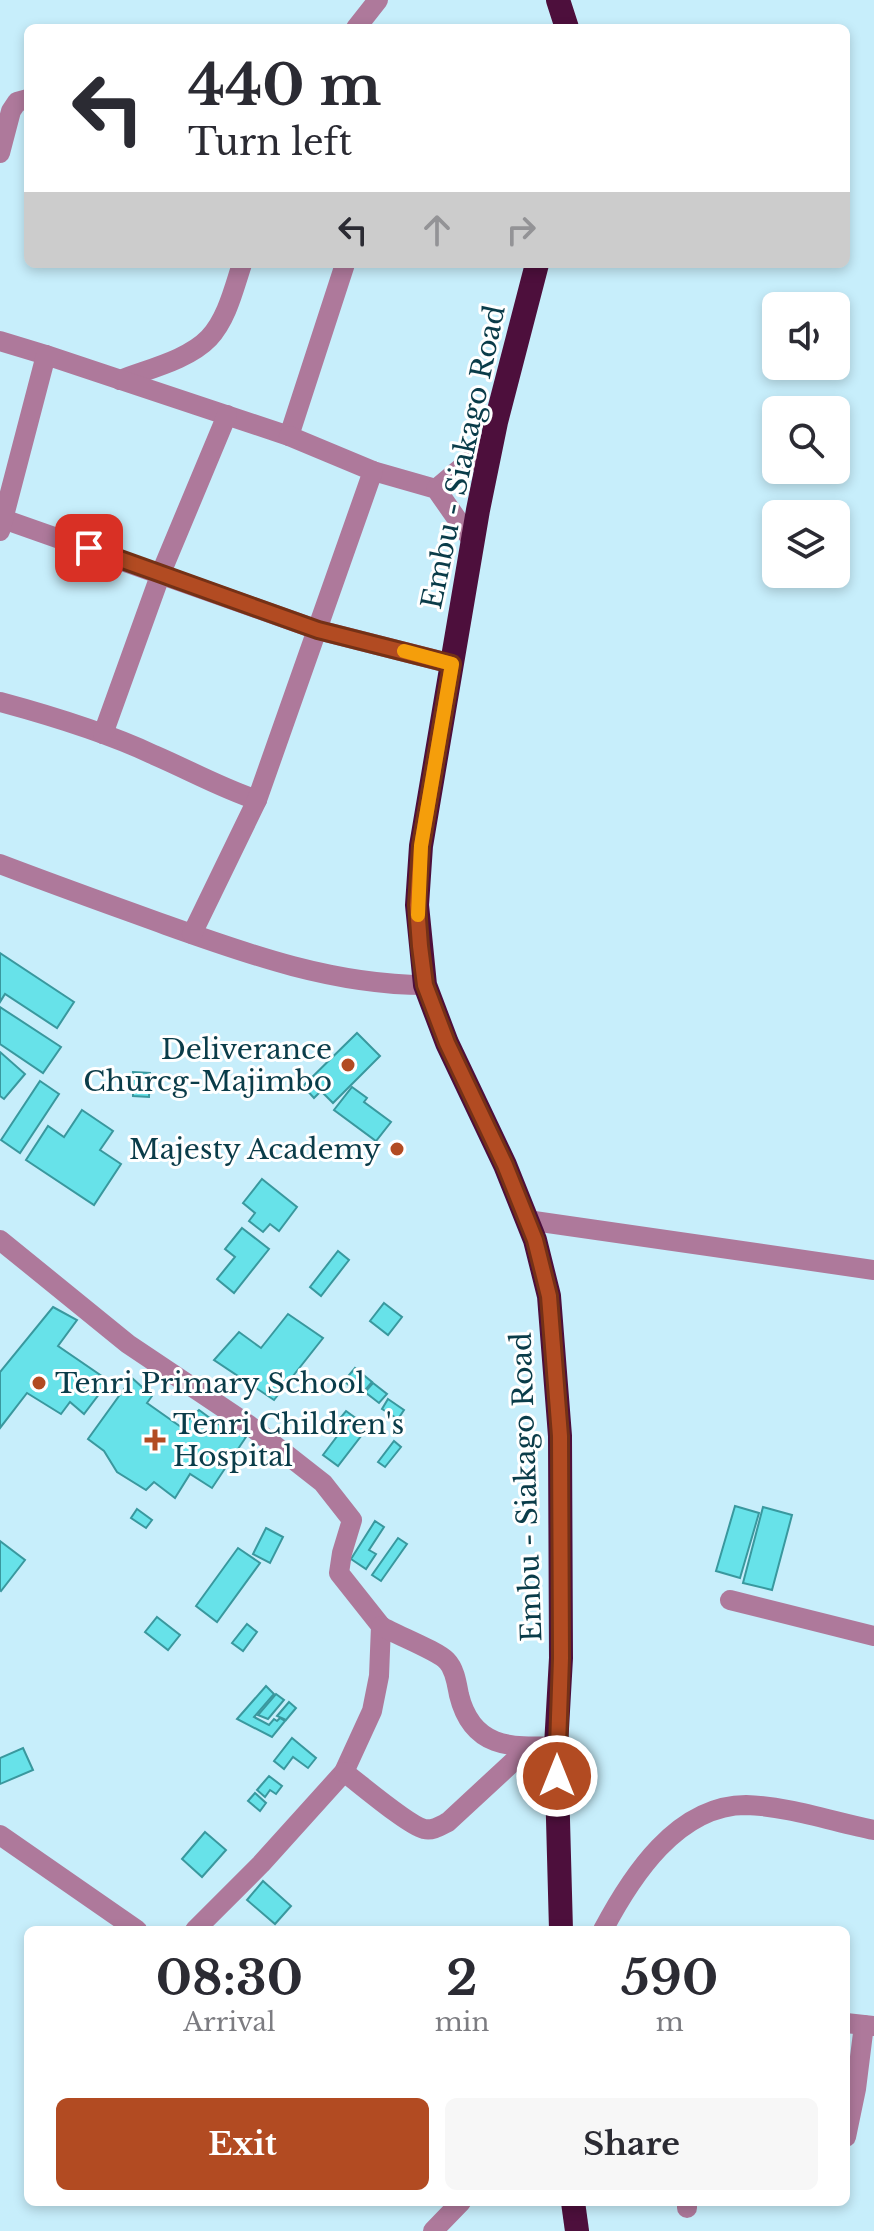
<!DOCTYPE html>
<style>
body{margin:0;font-family:"Libre Baskerville",serif;background:#f7f7f7;color:#2b2b33;height:100vh;display:flex;flex-direction:column;font-size:30px;white-space:nowrap}
*{box-sizing:border-box;margin:0}
p{font-size:26px;color:#7c7c81}
.icon{flex:none;width:44px;height:44px;fill:none;stroke:currentColor;stroke-width:2;stroke-linecap:round;stroke-linejoin:round}
.map{position:relative;flex:1;overflow:hidden}
.sheet{position:absolute;left:24px;top:1926px;width:826px;height:280px;display:flex;flex-direction:column;background:#fff;border-radius:12px;box-shadow:0 4px 12px #0003}
.sheet>*{flex:none}
.top-card{position:absolute;left:24px;top:24px;width:826px;height:244px;border-radius:12px;box-shadow:0 4px 12px #0003;background:#fff;color:#2b2b33;overflow:hidden}
.buttons{position:absolute;left:762px;top:292px;display:grid;gap:16px}
.buttons a{display:grid;place-items:center;width:88px;height:88px;border-radius:12px;background:#fff;box-shadow:0 4px 12px #0003;font-size:40px}
.pin{position:absolute;display:grid;place-items:center;width:68px;height:68px;color:#fff;margin:-34px;border-radius:16px;box-shadow:0 4px 12px #0006}
.me{position:absolute;width:88px;margin:-44px;rotate:0deg;stroke-linejoin:round;filter:drop-shadow(0 0 6px #0008)}
.turn{display:flex;align-items:center;gap:28px;height:168px;padding:0 32px;font-size:36px}
.turn .icon{width:104px;height:104px;stroke-width:2.5}
.turn b{display:block;font-size:56px;line-height:68px}
.lanes{display:flex;align-items:center;height:76px;padding:0 32px;background:#0003;justify-content:center;gap:40px;direction:ltr}
.lanes .off{opacity:.35}
.eta{display:flex;justify-content:space-evenly;align-items:center;height:136px;text-align:center}
.eta b{font-size:48px;font-weight:700;line-height:56px}
.primary-button{display:flex;gap:16px;margin-top:auto;padding:16px 32px}
.primary-button a{flex:1;height:92px;border-radius:12px;background:#b24b22;color:#fff;font-size:32px;font-weight:700;line-height:92px;text-align:center}
.primary-button a+a{background:#f7f7f7;color:#2b2b33}
.map>svg:first-child{display:block}
</style>
<div class="map">
<svg width="874" height="2231" viewBox="0 0 874 2231">
<rect width="100%" height="100%" fill="#c7eefb"/>
<!-- building -->
<g fill="#67e2e9" stroke="#39989e" stroke-width="2">
<polygon points="0,953 74,1002 57,1028 5,994 0,1002"/>
<polygon points="0,1007 61,1047 43,1073 0,1044"/>
<polygon points="357,1033 380,1056 333,1103 321,1091 314,1098 303,1086"/>
<polygon points="0,1052 25,1074 4,1099 0,1096"/>
<polygon points="133,1072 150,1073 149,1097 133,1096"/>
<polygon points="40,1081 59,1094 20,1153 1,1140"/>
<polygon points="352,1087 367,1098 364,1102 391,1122 376,1141 334,1110"/>
<polygon points="82,1110 113,1131 100,1150 121,1164 94,1205 26,1160 48,1126 64,1137"/>
<polygon points="262,1179 297,1207 279,1231 270,1224 263,1232 249,1221 255,1213 243,1203"/>
<polygon points="242,1228 269,1249 234,1293 217,1279 235,1257 225,1249"/>
<polygon points="338,1251 349,1260 321,1296 310,1287"/>
<polygon points="384,1303 402,1317 388,1335 370,1321"/>
<polygon points="53,1307 77,1320 58,1346 109,1381 84,1414 70,1402 61,1414 27,1393 0,1428 0,1372"/>
<polygon points="288,1314 323,1338 274,1400 214,1360 239,1332 261,1348"/>
<polygon points="355,1368 372,1382 361,1395 344,1381"/>
<polygon points="132,1378 152,1396 147,1403 181,1427 199,1410 218,1424 246,1437 212,1488 190,1474 175,1498 154,1482 146,1490 117,1472 104,1451 88,1439"/>
<polygon points="373,1383 387,1394 379,1403 365,1392"/>
<polygon points="388,1399 404,1410 398,1419 382,1409"/>
<polygon points="346,1411 368,1427 338,1466 323,1455 344,1427 337,1422"/>
<polygon points="394,1441 401,1447 385,1467 378,1462"/>
<polygon points="735,1506 759,1513 740,1578 716,1571"/>
<polygon points="763,1507 792,1515 772,1590 743,1583"/>
<polygon points="137,1509 152,1520 146,1528 131,1518"/>
<polygon points="375,1521 384,1527 369,1550 376,1554 366,1569 351,1559"/>
<polygon points="266,1528 283,1537 270,1563 253,1554"/>
<polygon points="398,1538 407,1544 381,1581 372,1575"/>
<polygon points="0,1541 25,1560 1,1591 0,1590"/>
<polygon points="238,1548 260,1563 217,1622 196,1606"/>
<polygon points="157,1617 180,1635 168,1650 145,1632"/>
<polygon points="247,1624 257,1632 243,1651 232,1643"/>
<polygon points="266,1686 274,1694 254,1717 269,1725 274,1719 277,1721 280,1718 285,1721 272,1737 237,1719"/>
<polygon points="276,1694 284,1700 268,1719 258,1715"/>
<polygon points="289,1702 296,1708 286,1720 277,1716"/>
<polygon points="292,1738 316,1758 308,1768 293,1757 284,1769 274,1761"/>
<polygon points="23,1748 33,1770 0,1784 0,1758"/>
<polygon points="269,1776 282,1786 276,1794 270,1790 265,1797 257,1790"/>
<polygon points="255,1793 266,1803 260,1811 248,1801"/>
<polygon points="205,1832 226,1850 202,1877 182,1859"/>
<polygon points="263,1881 291,1906 275,1924 247,1900"/>
</g>
<g fill="none" stroke-linecap="round" stroke-linejoin="round">
<!-- minor -->
<g stroke="#ae799b" stroke-width="20">
<polyline points="356,28 378,0"/>
<polyline points="0,153 11,111 17,102 28,99"/>
<polyline points="0,341 46,355"/>
<path d="M120,380C148,369 188,360 209,338C227,319 234,288 242,264"/>
<polyline points="373,471 436,489 473,542"/>
<polyline points="436,489 492,442"/>
<polyline points="0,518 318,630 452,664"/>
<polyline points="0,531 46,355 289,436 345,264"/>
<path d="M0,702C52,716 105,732 154,755C189,770 221,788 257,800"/>
<polyline points="103,734 161,573 227,415"/>
<path d="M0,864C55,885 111,905 166,925C250,955 335,985 425,985"/>
<polyline points="192,934 257,800 373,471 289,436"/>
<polyline points="527,1220 874,1270"/>
<polyline points="0,1240 128,1344 249,1425 323,1483 352,1520 342,1553 339,1573 381,1626 379,1676 372,1711 344,1772 261,1864 195,1930"/>
<polyline points="730,1600 874,1636"/>
<path d="M381,1626C396,1635 438,1651 447,1661C455,1669 457,1685 459,1695C472,1748 510,1748 556,1746"/>
<path d="M344,1772C360,1784 408,1825 424,1829C433,1831 440,1826 448,1822L529,1747"/>
<polyline points="0,1835 137,1930"/>
<path d="M603,1930C631,1877 677,1805 746,1805C787,1806 834,1822 874,1830"/>
<polyline points="846,2023 874,2026"/>
<polyline points="846,2137 856,2089 864,2025"/>
<polyline points="687,2208 687,2202"/>
<polyline points="433,2231 461,2202"/>
</g>
<!-- highway -->
<g stroke="#4d0f3c" stroke-width="24">
<polyline points="558,0 567,28"/>
<polyline points="537,264 496,422 478,510 421,846 417,905 425,985 447,1043 505,1165 535,1240 549,1296 560,1436 561,1658 556,1746 561,1930"/>
<polyline points="573,2202 577,2231"/>
</g>
</g>
<g fill="none" stroke-linecap="round" stroke-linejoin="round">
<defs>
<polyline id="route" points="89,548 318,630 452,664 421,846 417,905 420,946 425,985 447,1043 505,1165 535,1240 549,1296 560,1436 561,1658 557,1776"/>
</defs>
<!-- route casing -->
<use href="#route" stroke="#743116" stroke-width="20"/>
<!-- route -->
<use href="#route" stroke="#b24b22" stroke-width="14"/>
<!-- slow -->
<polyline stroke="#f59e0b" stroke-width="14" points="404,651 452,664 421,846 418,915"/>
</g>
<!-- markers -->
<g fill="#b24b22" stroke="#fff" stroke-width="3">
<circle cx="348" cy="1065" r="8"/>
<circle cx="397" cy="1149" r="8"/>
<circle cx="39" cy="1383" r="8"/>
<path d="M151 1428h8v8h8v8h-8v8h-8v-8h-8v-8h8z"/>
</g>
<g text-anchor="middle" stroke-width="6" stroke-linejoin="round" paint-order="stroke">
<!-- street labels -->
<g font-size="28" fill="#0a3c49" stroke="#fff">
<text transform="translate(463 457) rotate(-78)" y="10">Embu - Siakago Road</text>
<text transform="translate(526 1487) rotate(-92)" y="10">Embu - Siakago Road</text>
</g>
<!-- poi labels -->
<g font-size="28" fill="#0a3c49" stroke="#fff" text-anchor="end">
<text x="332" y="1059">Deliverance<tspan x="332" dy="32">Churcg-Majimbo</tspan></text>
<text x="381" y="1159">Majesty Academy</text>
<text x="55" y="1393" text-anchor="start">Tenri Primary School</text>
<text x="173" y="1434" text-anchor="start">Tenri Children's<tspan x="173" dy="32">Hospital</tspan></text>
</g>
</g>
</svg>
<div class="buttons">
<a><svg class="icon" aria-label="sound" viewBox="0 0 24 24"><path d="M4 9h4l5-4v14l-5-4H4zM17 9q2 3 0 6"/></svg></a>
<a><svg class="icon" aria-label="search" viewBox="0 0 24 24"><circle cx="10" cy="10" r="6"/><path d="M15 15l6 6"/></svg></a>
<a><svg class="icon" aria-label="layers" viewBox="0 0 24 24"><path d="M12 4l9 5-9 5-9-5zM3 14l9 5 9-5"/></svg></a>
</div>
<div class="pin" style="left:89px;top:548px;background:#d93025"><svg class="icon" aria-label="arrive" viewBox="0 0 24 24"><path d="M6 21V4h12l-3 4 3 4H6"/></svg></div>
<svg class="me" style="left:557px;top:1776px" viewBox="-20 -20 40 40"><circle r="17" fill="#b24b22" stroke="#fff" stroke-width="3"/><path d="M0-11L8 9 0 5-8 9z" fill="#fff"/></svg>
<div class="top-card">
<div class="turn"><svg class="icon" aria-label="left" viewBox="0 0 24 24"><path d="M17 20v-9H6M10 6l-5 5 5 5"/></svg><div><b>440 m</b>Turn left</div></div>
<div class="lanes"><svg class="icon" aria-label="left" viewBox="0 0 24 24"><path d="M17 20v-9H6M10 6l-5 5 5 5"/></svg><svg class="icon off" aria-label="ahead" viewBox="0 0 24 24"><path d="M12 20V5M6 11l6-6 6 6"/></svg><svg class="icon off" aria-label="right" viewBox="0 0 24 24"><path d="M7 20v-9h11M14 6l5 5-5 5"/></svg></div>
</div>
<section class="sheet">
<div class="eta">
<div><b>08:30</b><p>Arrival</p></div>
<div><b>2</b><p>min</p></div>
<div><b>590</b><p>m</p></div>
</div>
<div class="primary-button"><a>Exit</a><a>Share</a></div>
</section>
</div>
